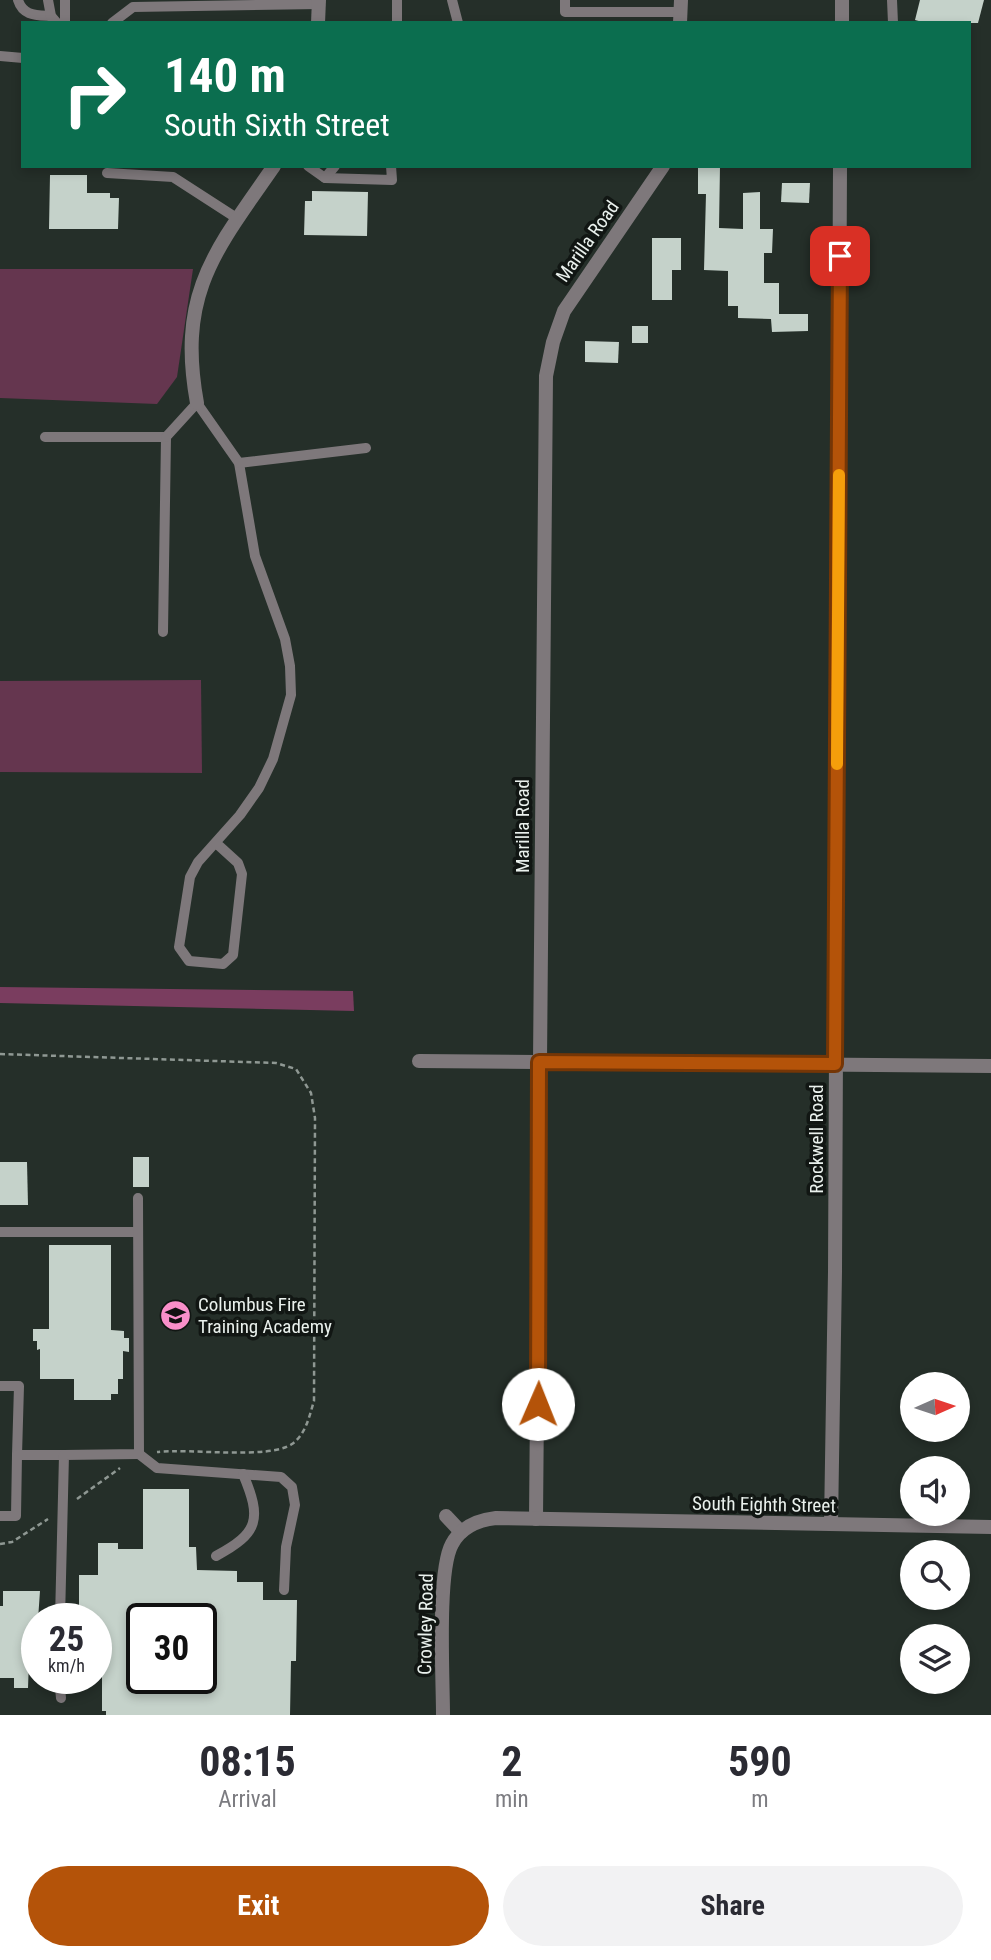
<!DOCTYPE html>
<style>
body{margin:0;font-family:"Roboto Condensed",sans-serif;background:#f2f2f3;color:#2b2b33;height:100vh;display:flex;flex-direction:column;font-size:26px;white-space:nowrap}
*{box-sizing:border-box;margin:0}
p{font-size:23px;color:#7c7c81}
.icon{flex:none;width:38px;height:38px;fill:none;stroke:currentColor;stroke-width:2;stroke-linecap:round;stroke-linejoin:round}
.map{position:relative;height:1715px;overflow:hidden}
.details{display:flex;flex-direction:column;background:#fff;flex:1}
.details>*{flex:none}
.top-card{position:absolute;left:21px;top:21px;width:950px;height:147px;border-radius:0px;box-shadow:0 4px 10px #0003;background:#0b6e4f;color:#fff;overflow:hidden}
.needle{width:46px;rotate:87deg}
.buttons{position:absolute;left:900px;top:1372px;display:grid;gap:14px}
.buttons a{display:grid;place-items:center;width:70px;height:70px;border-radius:50%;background:#fff;box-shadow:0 4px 10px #0003;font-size:35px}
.speed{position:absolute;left:21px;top:1603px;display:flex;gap:14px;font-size:35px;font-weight:700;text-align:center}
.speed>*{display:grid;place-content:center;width:91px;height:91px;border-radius:50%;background:#fff;box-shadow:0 4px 10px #0003;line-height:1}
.speed small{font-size:18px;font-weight:400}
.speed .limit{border:4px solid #111;border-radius:10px;background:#fff;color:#111}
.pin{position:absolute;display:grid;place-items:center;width:60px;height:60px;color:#fff;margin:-30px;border-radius:14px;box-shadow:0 4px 10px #0006}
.me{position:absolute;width:77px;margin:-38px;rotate:1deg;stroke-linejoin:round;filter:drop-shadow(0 0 5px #0008)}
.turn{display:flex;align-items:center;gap:24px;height:147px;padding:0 28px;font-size:32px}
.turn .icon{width:91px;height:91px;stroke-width:2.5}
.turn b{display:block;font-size:49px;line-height:60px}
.eta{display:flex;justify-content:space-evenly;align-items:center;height:119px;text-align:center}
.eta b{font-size:42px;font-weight:700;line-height:49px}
.button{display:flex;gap:14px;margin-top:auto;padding:14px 28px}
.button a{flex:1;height:80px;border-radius:42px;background:#b45309;color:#fff;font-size:28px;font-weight:700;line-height:80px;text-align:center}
.button a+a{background:#f2f2f3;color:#2b2b33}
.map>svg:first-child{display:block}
</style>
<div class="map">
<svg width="991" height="1715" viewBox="0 0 991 1715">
<rect width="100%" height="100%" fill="#252f29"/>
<!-- green -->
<g fill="#65364f">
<polygon points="0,269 193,269 177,377 157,404 0,398"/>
<polygon points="201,680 202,773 0,772 0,681"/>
</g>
<!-- forest -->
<polygon fill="#7a3d5f" points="0,987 353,991 354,1011 0,1003"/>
<!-- building -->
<g fill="#c5d2ca" fill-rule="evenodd">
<polygon points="920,0 984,0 978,23 926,23 915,20"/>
<polygon points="698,166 720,166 719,228 743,229 743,193 760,192 760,229 773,229 772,253 764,253 764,283 779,283 779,314 808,314 808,331 772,332 771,319 738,318 738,306 728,306 728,271 704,270 706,194 698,194"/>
<polygon points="50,175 87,175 87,193 110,193 110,198 119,198 118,229 49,229"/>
<polygon points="782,183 810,183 809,203 781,202"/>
<polygon points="312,191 368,192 367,236 304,235 305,201 312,201"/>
<polygon points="652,238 681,238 681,270 672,270 672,300 652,300"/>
<rect x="632" y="326" width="16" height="17"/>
<polygon points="585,341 619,342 618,363 585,362"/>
<rect x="133" y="1157" width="16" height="30"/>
<polygon points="0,1162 27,1162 28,1205 0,1205"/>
<polygon points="49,1245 111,1245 111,1330 124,1331 124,1338 129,1338 129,1352 123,1351 123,1379 118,1379 118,1394 111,1394 111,1400 74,1400 74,1379 40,1379 40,1349 37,1350 37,1341 33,1341 33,1329 49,1329"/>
<path d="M143,1489H189V1547H196L197,1570L237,1571V1582H263V1600H297L296,1661H291L290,1715H106V1711H102V1671H96V1619H79V1575H98V1543H118V1549H143ZM142,1619H201V1678H142Z"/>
<polygon points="3,1591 40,1591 37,1634 30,1634 28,1688 14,1688 14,1678 0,1678 0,1606 3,1606"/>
</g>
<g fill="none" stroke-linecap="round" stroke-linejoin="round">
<!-- path -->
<g stroke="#8f9893" stroke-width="2.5" stroke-dasharray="5 3.5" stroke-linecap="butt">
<path d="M0,1054L276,1063L296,1069L311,1093L315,1118L314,1401C309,1417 306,1434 292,1444C269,1460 188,1448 157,1452"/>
<polyline points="77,1499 120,1468"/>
<polyline points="0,1544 12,1542 48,1519"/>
</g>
<!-- lane -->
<g stroke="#7e787b" stroke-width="10">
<path d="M18,0C23,16 36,15 51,16"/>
<polyline points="48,0 51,16 57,23"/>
<polyline points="452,0 458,23"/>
<polyline points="565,0 565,12 680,12"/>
<polyline points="892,0 893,23"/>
<polyline points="65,23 65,0"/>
<polyline points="112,23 133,7 319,4"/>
<polyline points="397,23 397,0"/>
<polyline points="0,56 23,58"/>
<polyline points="308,166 325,178 392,180 391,166"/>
<polyline points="107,173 173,177 238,219"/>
<polyline points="325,178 335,166"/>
<polyline points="45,437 166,437 163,632"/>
<polyline points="166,437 197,403 239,463 255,556 285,639 290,666 291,695 273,759 259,788 240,815 198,862 190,877 179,947 189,961 223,964 233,955 242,874 238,863 216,843"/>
<polyline points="239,463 366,448"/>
<polyline points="0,1232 138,1232"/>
<polyline points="0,1386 19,1386 17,1455"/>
<polyline points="139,1454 157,1468 281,1477 292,1487 295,1505 286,1547 284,1590"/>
<polyline points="0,1516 16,1516 17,1455 64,1455"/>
<path d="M216,1556C259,1533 262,1519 243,1474"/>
<polyline points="60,1619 64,1455 139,1454 138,1198"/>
<polyline points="59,1678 61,1698"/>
</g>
<!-- street -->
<g stroke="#7e787b" stroke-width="14">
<polyline points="318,23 319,0"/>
<polyline points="680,23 681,0"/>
<polyline points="842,23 842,0"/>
<path d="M197,403C177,293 215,251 274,166"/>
<polyline points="419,1061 991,1066"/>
<polyline points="446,1516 461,1532"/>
<polyline points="536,1519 546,376 553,342 564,311 663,166"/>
<polyline points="831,1524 835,1272 840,166"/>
<path d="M443,1715C443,1678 437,1571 452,1544C461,1527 478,1520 496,1518L991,1527"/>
</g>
</g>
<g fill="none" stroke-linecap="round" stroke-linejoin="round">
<defs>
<polyline id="route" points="538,1404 539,1062 835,1064 840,256"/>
</defs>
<!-- route casing -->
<use href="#route" stroke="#753606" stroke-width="18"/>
<!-- route -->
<use href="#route" stroke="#b45309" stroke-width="12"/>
<!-- slow -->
<polyline stroke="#f59e0b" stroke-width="12" points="837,764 839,475"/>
</g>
<!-- icons -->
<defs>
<symbol id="school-disc" viewBox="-11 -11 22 22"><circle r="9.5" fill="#f98fc9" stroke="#111613"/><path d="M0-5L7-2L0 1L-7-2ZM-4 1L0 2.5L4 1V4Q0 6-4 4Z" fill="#111"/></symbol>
</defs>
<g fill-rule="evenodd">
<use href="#school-disc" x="158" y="1298" width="35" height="35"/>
</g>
<g text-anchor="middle" stroke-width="7" stroke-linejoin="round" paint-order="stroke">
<!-- street labels -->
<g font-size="19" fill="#eaf1ed" stroke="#111613">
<text transform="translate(587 241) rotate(-55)" y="7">Marilla Road</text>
<text transform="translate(522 826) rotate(-90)" y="7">Marilla Road</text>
<text transform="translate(816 1139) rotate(-90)" y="7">Rockwell Road</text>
<text transform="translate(764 1504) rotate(1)" y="7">South Eighth Street</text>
<text transform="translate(425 1624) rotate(-89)" y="7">Crowley Road</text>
</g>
<!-- poi labels -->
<g font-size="19" fill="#eaf1ed" stroke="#111613" text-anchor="start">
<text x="198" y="1311">Columbus Fire<tspan x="198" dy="22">Training Academy</tspan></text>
</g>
</g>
</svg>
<div class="buttons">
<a><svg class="needle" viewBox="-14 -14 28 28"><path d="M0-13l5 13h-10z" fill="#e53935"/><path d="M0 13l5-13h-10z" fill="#7c7c81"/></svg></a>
<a><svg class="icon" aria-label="sound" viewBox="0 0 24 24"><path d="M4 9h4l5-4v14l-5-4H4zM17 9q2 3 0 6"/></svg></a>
<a><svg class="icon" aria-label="search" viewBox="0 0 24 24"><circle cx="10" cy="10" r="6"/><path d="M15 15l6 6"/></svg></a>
<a><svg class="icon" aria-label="layers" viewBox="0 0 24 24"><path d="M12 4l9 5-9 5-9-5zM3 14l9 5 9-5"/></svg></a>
</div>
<div class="speed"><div>25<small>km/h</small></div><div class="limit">30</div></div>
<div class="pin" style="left:840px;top:256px;background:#d93025"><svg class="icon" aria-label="arrive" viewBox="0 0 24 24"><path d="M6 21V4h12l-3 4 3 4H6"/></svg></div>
<svg class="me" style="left:538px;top:1404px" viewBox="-20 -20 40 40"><circle r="19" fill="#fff"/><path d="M0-13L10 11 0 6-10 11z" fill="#b45309"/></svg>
<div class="top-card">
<div class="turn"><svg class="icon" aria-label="right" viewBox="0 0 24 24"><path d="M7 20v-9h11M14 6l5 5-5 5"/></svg><div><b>140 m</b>South Sixth Street</div></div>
</div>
</div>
<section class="details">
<div class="eta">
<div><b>08:15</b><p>Arrival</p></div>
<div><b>2</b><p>min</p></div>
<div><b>590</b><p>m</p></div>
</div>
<div class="button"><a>Exit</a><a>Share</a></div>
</section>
